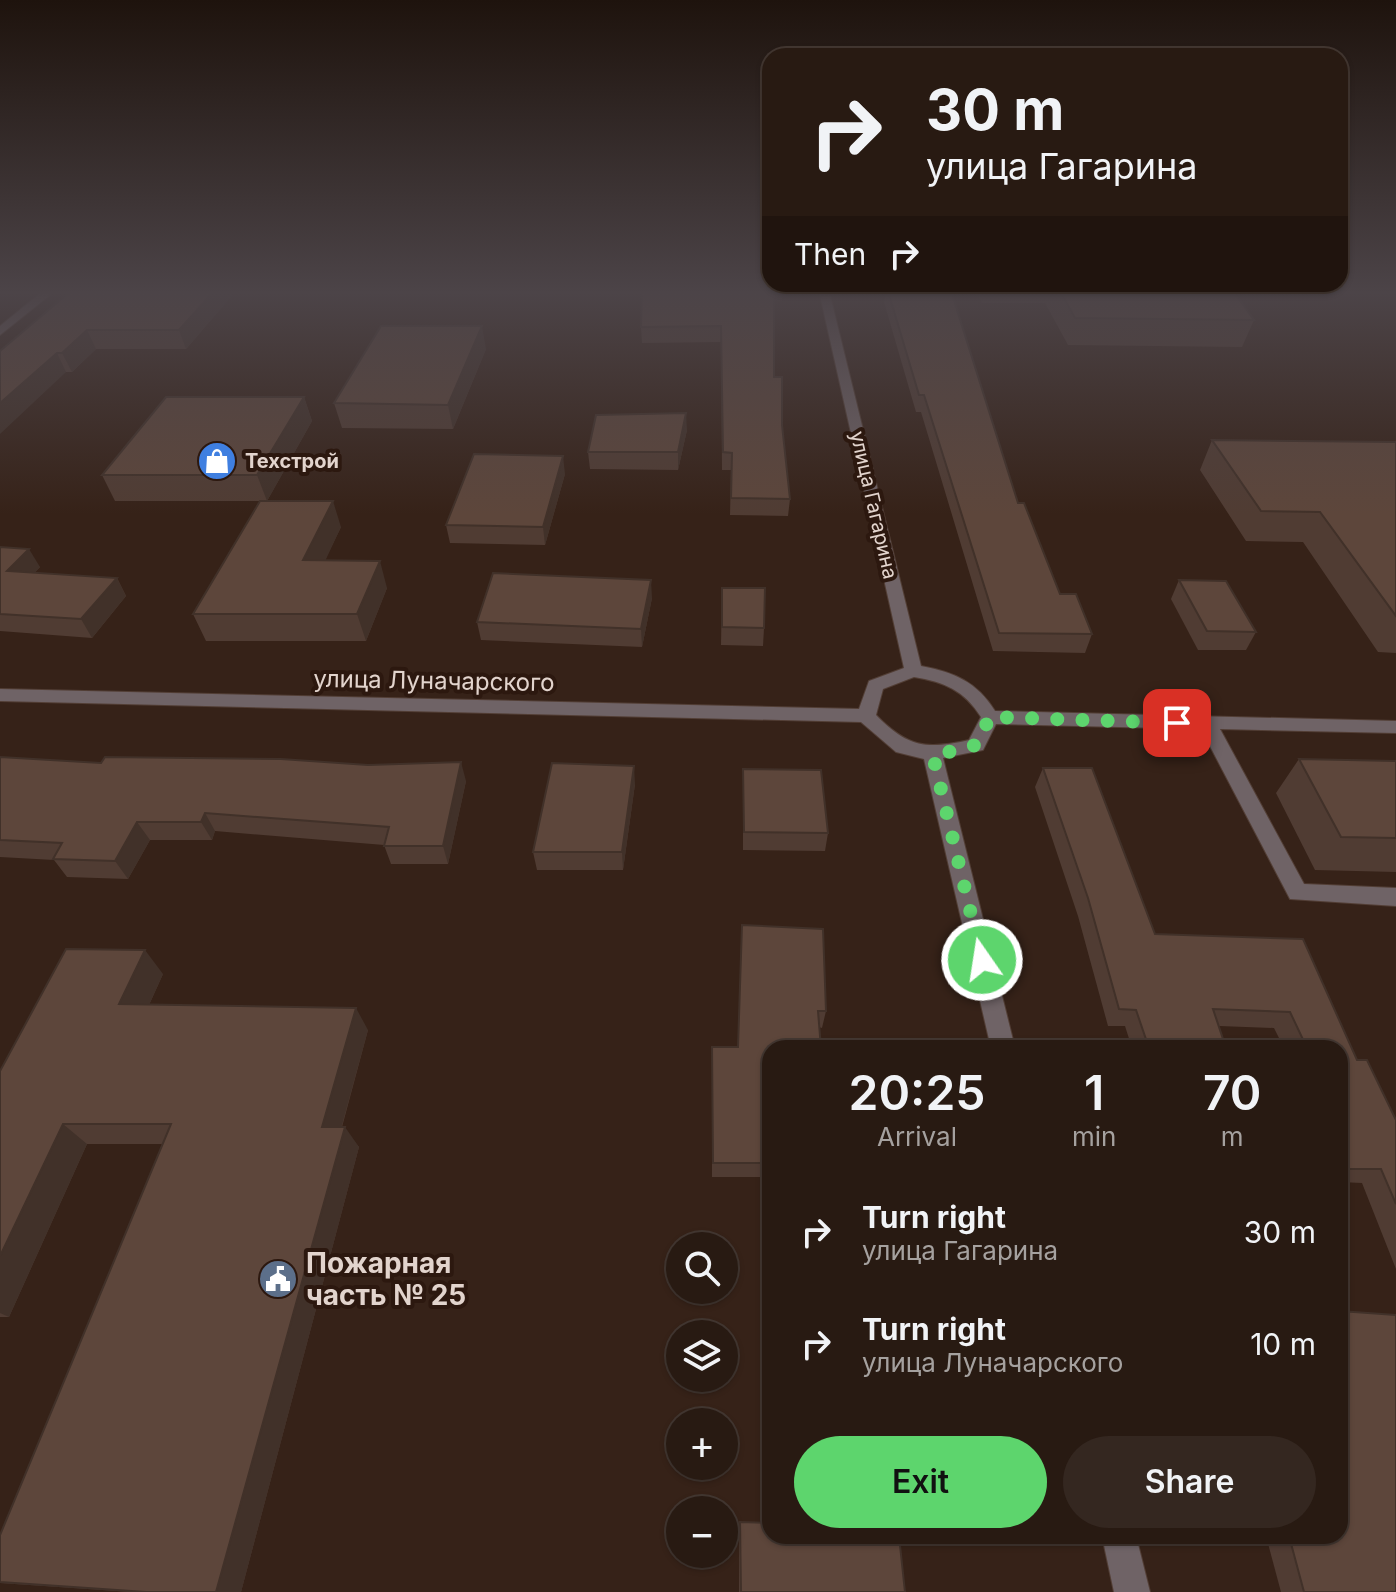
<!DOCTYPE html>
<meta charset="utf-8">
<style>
body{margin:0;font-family:Inter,sans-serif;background:#342720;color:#f1f3f6;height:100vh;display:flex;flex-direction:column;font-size:30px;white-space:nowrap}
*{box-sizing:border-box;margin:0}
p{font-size:26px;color:#a5a19f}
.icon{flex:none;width:44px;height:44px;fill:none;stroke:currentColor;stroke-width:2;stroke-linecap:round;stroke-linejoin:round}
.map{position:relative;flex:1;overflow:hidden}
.sheet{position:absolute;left:762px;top:1040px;width:586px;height:504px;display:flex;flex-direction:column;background:#281a12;border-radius:24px;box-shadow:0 2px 6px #0004,0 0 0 2px #443832}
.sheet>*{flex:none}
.guide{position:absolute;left:762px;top:48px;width:586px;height:244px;border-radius:24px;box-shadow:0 2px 6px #0004,0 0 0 2px #443832;background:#281a12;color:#f1f3f6;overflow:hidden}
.buttons{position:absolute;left:666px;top:1232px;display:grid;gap:16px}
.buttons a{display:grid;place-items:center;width:72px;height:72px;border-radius:50%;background:#281a12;box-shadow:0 2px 6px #0004,0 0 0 2px #443832;font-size:40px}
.pin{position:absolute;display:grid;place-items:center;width:68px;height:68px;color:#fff;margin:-34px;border-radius:16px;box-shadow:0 4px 12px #0006}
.me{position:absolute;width:88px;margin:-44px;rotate:347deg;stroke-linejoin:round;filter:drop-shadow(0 0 6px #0008)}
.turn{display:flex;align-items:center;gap:28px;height:168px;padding:0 32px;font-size:36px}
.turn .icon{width:104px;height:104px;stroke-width:2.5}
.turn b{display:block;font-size:56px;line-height:68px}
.then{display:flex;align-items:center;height:76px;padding:0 32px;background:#0003;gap:16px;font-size:30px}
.eta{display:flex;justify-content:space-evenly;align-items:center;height:136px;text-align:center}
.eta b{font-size:48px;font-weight:600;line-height:56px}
.primary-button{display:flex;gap:16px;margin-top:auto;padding:16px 32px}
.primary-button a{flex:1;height:92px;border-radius:48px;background:#5dd56d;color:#111;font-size:32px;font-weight:600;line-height:92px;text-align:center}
.primary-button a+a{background:#342720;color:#f1f3f6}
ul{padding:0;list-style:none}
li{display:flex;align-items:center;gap:24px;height:112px;padding:0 32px}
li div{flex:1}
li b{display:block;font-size:30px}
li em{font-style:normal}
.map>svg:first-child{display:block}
</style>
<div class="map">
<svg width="1396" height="1592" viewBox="0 0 1396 1592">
<rect width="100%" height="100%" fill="#362218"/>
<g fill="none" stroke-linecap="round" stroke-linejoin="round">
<defs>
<g id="minor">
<polygon points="43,291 55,291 0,335 0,326"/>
<path d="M819,291H829L921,666C954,672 977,682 995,711L1396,721V733L1220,729L1304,884L1396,888V906L1290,899L1201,729L996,724L983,750L943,758L1015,1048H991L924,759L896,752L861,722L0,701V689L859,709L869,681L904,668ZM914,677C944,682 964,690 981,717L969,740C926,750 907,747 876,715L883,689Z"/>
<polygon points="1102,1536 1136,1536 1150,1592 1114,1592"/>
</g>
</defs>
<!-- minor casing -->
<use href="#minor" stroke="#523e35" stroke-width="2"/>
<!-- minor -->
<use href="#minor" fill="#6f6366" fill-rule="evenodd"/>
</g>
<!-- wall -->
<g fill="#503c33">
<polygon points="236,291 186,349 96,349 72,372 66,372 0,351"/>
<polygon points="774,291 774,377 782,425 790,499 788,516 730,515 731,470 722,470 721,342 642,343 641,327"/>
<polygon points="886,291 951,291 1018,503 1060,594 1092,634 1085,653 993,651 921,412 916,412 884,302"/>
<polygon points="976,291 1233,291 1254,320 1242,347 1068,345 1045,303 982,303"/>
<polygon points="486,349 453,429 342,428 334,403"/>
<polygon points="304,397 312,421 267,501 341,527 325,560 387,588 366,641 206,641 193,614 260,501 115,501 102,475"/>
<polygon points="687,430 678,470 590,469 588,452"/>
<polygon points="1212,440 1396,442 1396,653 1378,652 1303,542 1246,541 1200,470"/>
<polygon points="565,474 545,545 450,543 446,525"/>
<polygon points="0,547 40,567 34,573 117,578 126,596 92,638 0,631"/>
<polygon points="1179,580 1256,632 1246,650 1198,650 1171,599"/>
<polygon points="722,588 764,628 763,646 721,645"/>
<polygon points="652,598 642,647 481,640 477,622"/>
<polygon points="0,757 101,763 466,781 448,864 391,864 384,845 215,831 212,840 150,840 128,879 67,877 54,860 0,857"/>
<polygon points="1299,759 1396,761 1396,872 1315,870 1276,793"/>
<polygon points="1043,768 1155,934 1303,939 1357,1060 1396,1120 1396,1269 1362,1183 1340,1182 1340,1048 1284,1048 1274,1028 1219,1026 1226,1048 1132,1048 1125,1026 1108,1026 1078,916 1035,787"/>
<polygon points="743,769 828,833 825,851 743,850"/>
<polygon points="635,784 623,870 537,870 533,852"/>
<polygon points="741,943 826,1011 822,1028 819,1027 770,1048 770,1177 712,1177 712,1047 738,1047"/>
<polygon points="163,974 149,1005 368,1030 342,1127 359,1147 241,1592 131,1592 0,1583 162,1144 87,1144 9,1317 0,1317 0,1071"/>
<polygon points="740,1522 905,1592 739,1592 739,1527"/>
<polygon points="1266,1536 1340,1536 1396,1592 1281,1592"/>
</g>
<!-- shaded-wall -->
<g fill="#413129">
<polygon points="214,291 236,291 186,349 179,330"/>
<polygon points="482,326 486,349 453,429 448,405"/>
<polygon points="87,330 96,349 72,372 62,353"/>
<polygon points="57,353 66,372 0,434 0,403"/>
<polygon points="304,397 312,421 267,501 257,475"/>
<polygon points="686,413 687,430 678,470 678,452"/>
<polygon points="563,456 565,474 545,545 543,527"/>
<polygon points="333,501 341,527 313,587 303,560"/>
<polygon points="29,549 40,567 19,590 7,571"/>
<polygon points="380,561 387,588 366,641 357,614"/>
<polygon points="117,578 126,596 92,638 81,619"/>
<polygon points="651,580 652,598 642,647 641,629"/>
<polygon points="461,762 466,781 448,864 443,846"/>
<polygon points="634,766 635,784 623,870 622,852"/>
<polygon points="205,813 215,831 212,840 201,822"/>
<polygon points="137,822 150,840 128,879 115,861"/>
<polygon points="145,950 163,974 139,1027 119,1004"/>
<polygon points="356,1008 368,1030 336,1147 322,1127"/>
<polygon points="63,1124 87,1144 9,1317 0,1313 0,1256"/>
<polygon points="345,1127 359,1147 241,1592 216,1592"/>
</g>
<!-- building -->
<g fill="#5d463b" stroke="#413129" stroke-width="2">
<polygon points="71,291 214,291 179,330 87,330 62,353 57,353 0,403 0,351"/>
<polygon points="642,291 774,291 774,377 782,377 782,425 790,499 731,498 732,453 723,452 721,326 641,327"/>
<polygon points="888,291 951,291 1018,503 1024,503 1060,594 1076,594 1092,634 999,633 924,395 919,395"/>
<polygon points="1060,291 1233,291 1254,320 1075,318"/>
<polygon points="381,326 482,326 448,405 334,403"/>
<polygon points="166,397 304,397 257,475 102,475"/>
<polygon points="686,413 678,452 588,452 596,415"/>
<polygon points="1212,440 1396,442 1396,616 1320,512 1261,511"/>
<polygon points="474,454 563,456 543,527 446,525"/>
<polygon points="260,501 333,501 303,560 380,561 357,614 193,614"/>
<polygon points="0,547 29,549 7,571 117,578 81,619 0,614"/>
<polygon points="493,573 651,580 641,629 477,622"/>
<polygon points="1179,580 1226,581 1256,632 1207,631"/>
<polygon points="722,588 765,588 764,628 722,627"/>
<polygon points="0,757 101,763 105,757 281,759 368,765 461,762 443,846 384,846 389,827 205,813 201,822 137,822 115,861 53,859 62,843 0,840"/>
<polygon points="1299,759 1396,761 1396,838 1341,837"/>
<polygon points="552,763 634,766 622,852 533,852"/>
<polygon points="1043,768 1092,768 1155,934 1303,939 1357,1060 1367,1060 1396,1120 1396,1204 1381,1169 1340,1169 1340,1048 1307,1048 1290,1012 1213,1009 1226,1048 1149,1048 1136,1010 1119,1009 1088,898"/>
<polygon points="743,769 821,770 828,833 744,832"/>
<polygon points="742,925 823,929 826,1011 818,1011 821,1048 770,1048 770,1163 713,1163 712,1047 738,1047"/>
<polygon points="66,949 145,950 119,1004 356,1008 322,1127 345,1127 216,1592 146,1592 0,1582 0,1535 171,1124 63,1124 0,1256 0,1071"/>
<polygon points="1340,1311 1396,1315 1396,1592 1304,1592 1289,1536 1340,1536"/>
<polygon points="740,1522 770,1523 770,1536 899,1536 905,1592 741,1592"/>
</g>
<!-- sky -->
<linearGradient id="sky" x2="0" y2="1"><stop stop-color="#1e130d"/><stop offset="0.57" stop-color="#4c4448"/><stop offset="1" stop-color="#4c4448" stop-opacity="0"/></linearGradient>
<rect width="1396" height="514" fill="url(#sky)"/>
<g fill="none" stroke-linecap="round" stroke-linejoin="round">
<!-- route -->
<polyline stroke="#5dd56d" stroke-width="14" stroke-dasharray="0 25.2" points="982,960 933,756 976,745 990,717 1177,723"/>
</g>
<!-- icons -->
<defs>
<symbol id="shop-disc" viewBox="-11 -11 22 22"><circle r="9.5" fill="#3f7fe0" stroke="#2c180f"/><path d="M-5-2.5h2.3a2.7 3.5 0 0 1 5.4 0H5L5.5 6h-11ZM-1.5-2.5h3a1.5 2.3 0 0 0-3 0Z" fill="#fff"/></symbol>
<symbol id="civic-disc" viewBox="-11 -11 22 22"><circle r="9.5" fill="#5c6f8a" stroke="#2c180f"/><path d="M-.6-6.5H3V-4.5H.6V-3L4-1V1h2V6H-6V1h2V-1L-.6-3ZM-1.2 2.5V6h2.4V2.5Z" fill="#fff"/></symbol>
</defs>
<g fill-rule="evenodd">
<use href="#shop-disc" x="195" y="439" width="44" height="44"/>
<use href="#civic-disc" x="256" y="1257" width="44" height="44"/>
</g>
<g text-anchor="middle" stroke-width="8" stroke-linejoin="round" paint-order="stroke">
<!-- far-poi labels -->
<g font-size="20" font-weight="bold" fill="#e2d4cd" stroke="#2c180f" text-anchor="start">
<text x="245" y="468">Техстрой</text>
</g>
<!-- far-street labels -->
<g font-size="20" fill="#e2d4cd" stroke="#2c180f">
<text transform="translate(874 505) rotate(77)" y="7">улица Гагарина</text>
</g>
<!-- street labels -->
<g font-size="24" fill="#e2d4cd" stroke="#2c180f">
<text transform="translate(434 681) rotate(1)" y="8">улица Луначарского</text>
</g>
<!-- near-poi labels -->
<g font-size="28" font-weight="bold" fill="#e2d4cd" stroke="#2c180f" text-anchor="start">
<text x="306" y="1273">Пожарная<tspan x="306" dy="32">часть № 25</tspan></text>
</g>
</g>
</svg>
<div class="buttons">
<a><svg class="icon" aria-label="search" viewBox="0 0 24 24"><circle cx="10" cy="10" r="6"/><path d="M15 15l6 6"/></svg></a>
<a><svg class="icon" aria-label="layers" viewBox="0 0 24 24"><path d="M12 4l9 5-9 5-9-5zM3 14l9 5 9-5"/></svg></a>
<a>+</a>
<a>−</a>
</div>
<div class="pin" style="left:1177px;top:723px;background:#d93025"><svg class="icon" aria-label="arrive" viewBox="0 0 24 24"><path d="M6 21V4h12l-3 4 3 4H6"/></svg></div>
<svg class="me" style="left:982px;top:960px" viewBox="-20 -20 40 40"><circle r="17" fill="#5dd56d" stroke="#fff" stroke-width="3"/><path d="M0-11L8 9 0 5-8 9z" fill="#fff"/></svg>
<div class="guide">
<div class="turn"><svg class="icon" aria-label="right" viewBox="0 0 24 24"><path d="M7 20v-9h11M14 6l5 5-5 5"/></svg><div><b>30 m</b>улица Гагарина</div></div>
<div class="then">Then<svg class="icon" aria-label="right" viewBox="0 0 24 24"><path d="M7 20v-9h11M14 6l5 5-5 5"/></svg></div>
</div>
<section class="sheet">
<div class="eta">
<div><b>20:25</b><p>Arrival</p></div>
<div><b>1</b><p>min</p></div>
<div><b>70</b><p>m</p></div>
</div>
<ul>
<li><svg class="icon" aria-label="right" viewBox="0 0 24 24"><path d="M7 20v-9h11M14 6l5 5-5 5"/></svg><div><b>Turn right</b><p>улица Гагарина</p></div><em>30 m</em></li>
<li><svg class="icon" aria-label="right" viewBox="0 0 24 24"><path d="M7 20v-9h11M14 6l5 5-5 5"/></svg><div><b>Turn right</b><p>улица Луначарского</p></div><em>10 m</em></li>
</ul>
<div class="primary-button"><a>Exit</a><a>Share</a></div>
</section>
</div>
